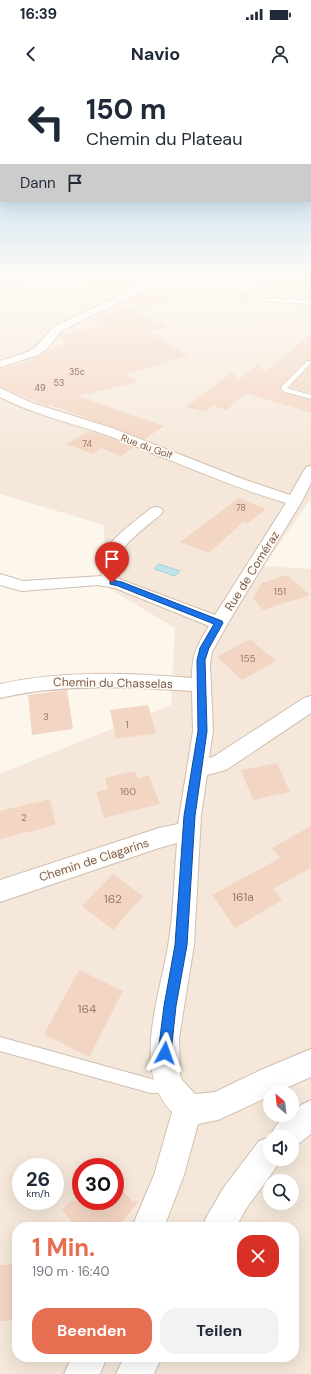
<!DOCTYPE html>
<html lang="de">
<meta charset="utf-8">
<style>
body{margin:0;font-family:"DM Sans",sans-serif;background:#f2f2f3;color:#1f2937;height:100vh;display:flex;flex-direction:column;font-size:15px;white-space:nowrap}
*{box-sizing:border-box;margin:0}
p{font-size:13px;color:#747a83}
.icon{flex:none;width:22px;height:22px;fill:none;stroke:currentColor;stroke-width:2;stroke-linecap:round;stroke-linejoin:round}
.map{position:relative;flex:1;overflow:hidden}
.panel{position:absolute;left:12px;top:1142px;width:287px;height:140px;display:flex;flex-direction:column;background:#fff;border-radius:16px;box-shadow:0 4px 16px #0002}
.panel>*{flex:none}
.hud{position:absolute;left:0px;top:0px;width:311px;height:122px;box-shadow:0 4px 16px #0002;background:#fff;color:#1f2937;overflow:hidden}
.needle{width:26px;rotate:332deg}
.controls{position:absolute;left:263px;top:1006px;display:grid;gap:8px}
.controls a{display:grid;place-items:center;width:36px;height:36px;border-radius:50%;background:#fff;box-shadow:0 4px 16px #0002;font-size:20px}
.speed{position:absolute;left:12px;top:1078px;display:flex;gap:8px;font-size:20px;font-weight:700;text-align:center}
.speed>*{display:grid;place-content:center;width:52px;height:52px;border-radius:50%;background:#fff;box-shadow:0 4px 16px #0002;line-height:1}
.speed small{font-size:10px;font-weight:400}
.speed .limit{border:6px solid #d22;background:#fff;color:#111}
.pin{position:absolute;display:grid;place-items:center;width:34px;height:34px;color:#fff;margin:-41px -17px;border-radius:50% 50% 50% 0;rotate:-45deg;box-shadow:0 0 4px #0007}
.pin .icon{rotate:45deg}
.me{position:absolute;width:44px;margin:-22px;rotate:4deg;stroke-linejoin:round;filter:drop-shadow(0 0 3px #0008)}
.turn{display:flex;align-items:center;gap:14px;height:84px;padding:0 20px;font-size:18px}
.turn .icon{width:52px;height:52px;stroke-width:2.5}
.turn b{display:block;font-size:28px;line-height:34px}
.then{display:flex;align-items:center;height:38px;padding:0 20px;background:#0003;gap:8px;font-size:15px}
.round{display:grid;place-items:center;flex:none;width:42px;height:42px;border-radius:16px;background:#f2f2f3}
.headline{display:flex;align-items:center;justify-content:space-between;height:68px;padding:0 20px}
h1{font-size:24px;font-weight:700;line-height:30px;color:#e76f51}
.button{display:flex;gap:8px;margin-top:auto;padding:8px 20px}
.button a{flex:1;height:46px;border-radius:16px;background:#e76f51;color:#fff;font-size:16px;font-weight:700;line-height:46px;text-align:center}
.button a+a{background:#f2f2f3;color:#1f2937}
.status{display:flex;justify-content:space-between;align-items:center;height:28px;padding:0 20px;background:#fff;direction:ltr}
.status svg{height:11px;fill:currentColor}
header{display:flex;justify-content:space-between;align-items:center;height:52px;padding:0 20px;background:#fff;font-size:18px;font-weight:700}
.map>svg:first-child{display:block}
</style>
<div class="status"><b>16:39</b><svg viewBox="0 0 49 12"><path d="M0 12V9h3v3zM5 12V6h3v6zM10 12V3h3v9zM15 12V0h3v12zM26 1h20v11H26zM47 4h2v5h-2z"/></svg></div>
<header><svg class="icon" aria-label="back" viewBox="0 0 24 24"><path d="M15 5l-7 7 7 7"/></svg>Navio<svg class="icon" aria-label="person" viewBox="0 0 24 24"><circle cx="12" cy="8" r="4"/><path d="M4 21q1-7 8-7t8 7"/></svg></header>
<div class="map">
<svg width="311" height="1294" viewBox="0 0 311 1294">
<rect width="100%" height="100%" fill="#fdf6ec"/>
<!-- residential -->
<path fill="#f5e8da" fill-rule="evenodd" d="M11,195H311V418L264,486L311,489V1294H0V694L171,625L175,548L105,506L104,445L0,414V203ZM270,1013H292V1035H270ZM270,1057H292V1079H270ZM21,1087H55V1121H21ZM81,1087H115V1121H81ZM270,1101H292V1123H270ZM17,1147H294V1277H17Z"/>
<!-- green -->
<polygon fill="#d8ecc9" points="0,195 38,195 0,218"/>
<!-- water -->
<polygon fill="#bfe3e8" stroke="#a5d3da" points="159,484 180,491 175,496 154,489"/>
<!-- building -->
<g fill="#f3d5c3">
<polygon points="62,195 140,195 148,200 114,216 62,198"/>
<polygon points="276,195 298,195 311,208 311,220 282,212 264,216 259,216 256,218 236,222 234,217"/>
<polygon points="158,206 179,218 143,226 127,221"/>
<polygon points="125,227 167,247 149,252 188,276 126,294 138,302 78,316 164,346 145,359 50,325 48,326 0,307 0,289 26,282 39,276 67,261 59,256 102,244 92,240"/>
<polygon points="311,253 311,280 306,280 280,307 280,310 285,313 311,320 311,333 246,313 226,330 213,326 205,332 186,327 232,292 238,300 259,284 265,293"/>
<polygon points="311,285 311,313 290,307"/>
<polygon points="88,351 108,357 134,367 121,376 101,368 93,374 66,364"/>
<polygon points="239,418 266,429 247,444 243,442 209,473 180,462"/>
<polygon points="287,495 310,515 263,530 253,518 262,503"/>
<polygon points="250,559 276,581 242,600 217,577"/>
<polygon points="67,610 73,649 32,655 28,615"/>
<polygon points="148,625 156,653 116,659 110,630"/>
<polygon points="277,683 290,712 253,720 241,690"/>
<polygon points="135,691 138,698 149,696 160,724 104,738 96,712 108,709 105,698"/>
<polygon points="50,719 56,745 0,759 0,731"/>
<polygon points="311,746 311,788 273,809 282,820 235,848 212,815 280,778 272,768"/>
<polygon points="113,794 143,816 113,850 82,826"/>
<polygon points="79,890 123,911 89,977 44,954"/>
<polygon points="115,1102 132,1121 139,1121 118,1147 76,1147 62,1130 70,1121 115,1121"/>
<polygon points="17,1184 17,1240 0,1241 0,1185"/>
</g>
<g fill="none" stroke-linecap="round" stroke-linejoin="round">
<defs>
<g id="service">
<path d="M259,217C276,221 294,217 311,222V225C293,221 275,224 257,219Z"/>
<polygon points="307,281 311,281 311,283 287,308 311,315 311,319 285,312 281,309 281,307"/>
<path d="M0,957L155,1000L169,996L174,998L176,1003L174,1008C165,1012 157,1015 147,1012L0,971Z"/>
</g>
<g id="minor">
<polygon points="163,195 176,195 61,251 48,268 38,275 0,287 0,281 25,273 36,267 53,247"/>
<path d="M0,308L32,323L112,348L240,398L290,415L306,387L311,386V403L302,421L228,543L212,572L210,584L213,651L209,678L213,677L304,618L311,616V633L226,690L207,695L201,736L194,865L179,958L180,995L182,1000L195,1014L215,1012L263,989L311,969V997L275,1013H270V1016L218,1040L198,1044L184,1095L164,1147H132L154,1095L172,1032C131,991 160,916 168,866C174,833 174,797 177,763L159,768L0,822V800L159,748L178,744L193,651L192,611C126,607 65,603 0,618V604C64,590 127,593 192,598C192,573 197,566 209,546L115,508L98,505L22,511L0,505V494L23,501L102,496C101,491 100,485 101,480C107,460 136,441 151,428L156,427L161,428L163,431L161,434C149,445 121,464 117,480C116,486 118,493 119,499L215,535L286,423C225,405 168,378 109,356C73,343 34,335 0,317Z"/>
<path d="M311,1020V1054L292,1069V1057H270C274,1048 281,1035 292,1035V1032L301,1025Z"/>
<polygon points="270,1057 270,1079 282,1079 246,1129 236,1147 202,1147 207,1136 224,1107 259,1061"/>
<polygon points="72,1277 107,1277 100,1294 64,1294"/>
<polygon points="124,1277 162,1277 154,1294 116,1294"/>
</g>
</defs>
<!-- service casing -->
<use href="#service" stroke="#d1beb0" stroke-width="2"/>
<!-- minor casing -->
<use href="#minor" stroke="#d1beb0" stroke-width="2"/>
<!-- service -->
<use href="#service" fill="#fff" fill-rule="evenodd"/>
<!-- minor -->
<use href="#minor" fill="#fff" fill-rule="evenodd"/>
</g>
<!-- sky -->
<linearGradient id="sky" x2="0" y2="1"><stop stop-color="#97c7e8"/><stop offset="0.52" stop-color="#fefbf6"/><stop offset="1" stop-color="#fefbf6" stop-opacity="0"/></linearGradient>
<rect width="311" height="377" fill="url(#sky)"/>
<!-- route -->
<polygon fill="#1a73e8" stroke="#114b97" points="112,500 122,502 222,541 223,543 209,568 205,580 207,651 195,736 187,865 176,926 171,973 169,977 165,979 160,977 158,973 164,926 175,865 184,736 198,651 197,580 200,568 214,544 118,506 110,504 110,501"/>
<g text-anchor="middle" stroke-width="3" stroke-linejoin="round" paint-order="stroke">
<!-- far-number labels -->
<g font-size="9" fill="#987a6a">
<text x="77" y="295">35c</text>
<text x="59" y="306">53</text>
<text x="40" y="311">49</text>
<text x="87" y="367">74</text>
<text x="241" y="431">78</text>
</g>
<!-- far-street labels -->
<g font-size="10" fill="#7a5c4d" stroke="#fffaf3">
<text transform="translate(147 366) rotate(20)" y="4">Rue du Golf</text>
</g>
<!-- number labels -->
<g font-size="10" fill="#987a6a">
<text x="280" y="515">151</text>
<text x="248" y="582">155</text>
<text x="46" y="640">3</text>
<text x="127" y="648">1</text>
<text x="128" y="715">160</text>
<text x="24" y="741">2</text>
</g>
<!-- street labels -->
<g font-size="12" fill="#7a5c4d" stroke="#fffaf3">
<text transform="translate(252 491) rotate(-58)" y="4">Rue de Coméraz</text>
<text transform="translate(113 603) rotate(1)" y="4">Chemin du Chasselas</text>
<text transform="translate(94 780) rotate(-18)" y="4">Chemin de Clagarins</text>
</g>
<!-- near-number labels -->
<g font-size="12" fill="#987a6a">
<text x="243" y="821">161a</text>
<text x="113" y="823">162</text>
<text x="87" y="933">164</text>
</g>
</g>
</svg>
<div class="controls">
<a><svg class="needle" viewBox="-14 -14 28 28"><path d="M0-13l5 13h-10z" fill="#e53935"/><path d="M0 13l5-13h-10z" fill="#747a83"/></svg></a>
<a><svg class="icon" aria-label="sound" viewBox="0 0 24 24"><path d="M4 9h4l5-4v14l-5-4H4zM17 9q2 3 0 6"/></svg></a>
<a><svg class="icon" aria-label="search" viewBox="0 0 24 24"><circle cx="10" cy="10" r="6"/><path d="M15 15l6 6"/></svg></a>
</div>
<div class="speed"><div>26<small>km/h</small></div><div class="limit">30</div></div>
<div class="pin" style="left:112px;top:503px;background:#d93025"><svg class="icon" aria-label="arrive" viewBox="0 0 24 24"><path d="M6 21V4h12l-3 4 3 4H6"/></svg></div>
<svg class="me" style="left:165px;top:973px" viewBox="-20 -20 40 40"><path d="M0-17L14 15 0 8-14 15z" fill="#1a73e8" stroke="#fff" stroke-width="4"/></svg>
<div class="hud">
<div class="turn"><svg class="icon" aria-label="left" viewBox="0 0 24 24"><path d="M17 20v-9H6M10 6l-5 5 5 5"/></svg><div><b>150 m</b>Chemin du Plateau</div></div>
<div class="then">Dann<svg class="icon" aria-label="arrive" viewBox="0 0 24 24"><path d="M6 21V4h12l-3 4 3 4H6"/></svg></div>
</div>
<section class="panel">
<div class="headline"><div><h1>1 Min.</h1><p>190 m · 16:40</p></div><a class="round" style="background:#d93025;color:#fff"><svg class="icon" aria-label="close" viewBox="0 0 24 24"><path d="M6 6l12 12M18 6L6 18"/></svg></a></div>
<div class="button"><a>Beenden</a><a>Teilen</a></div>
</section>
</div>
